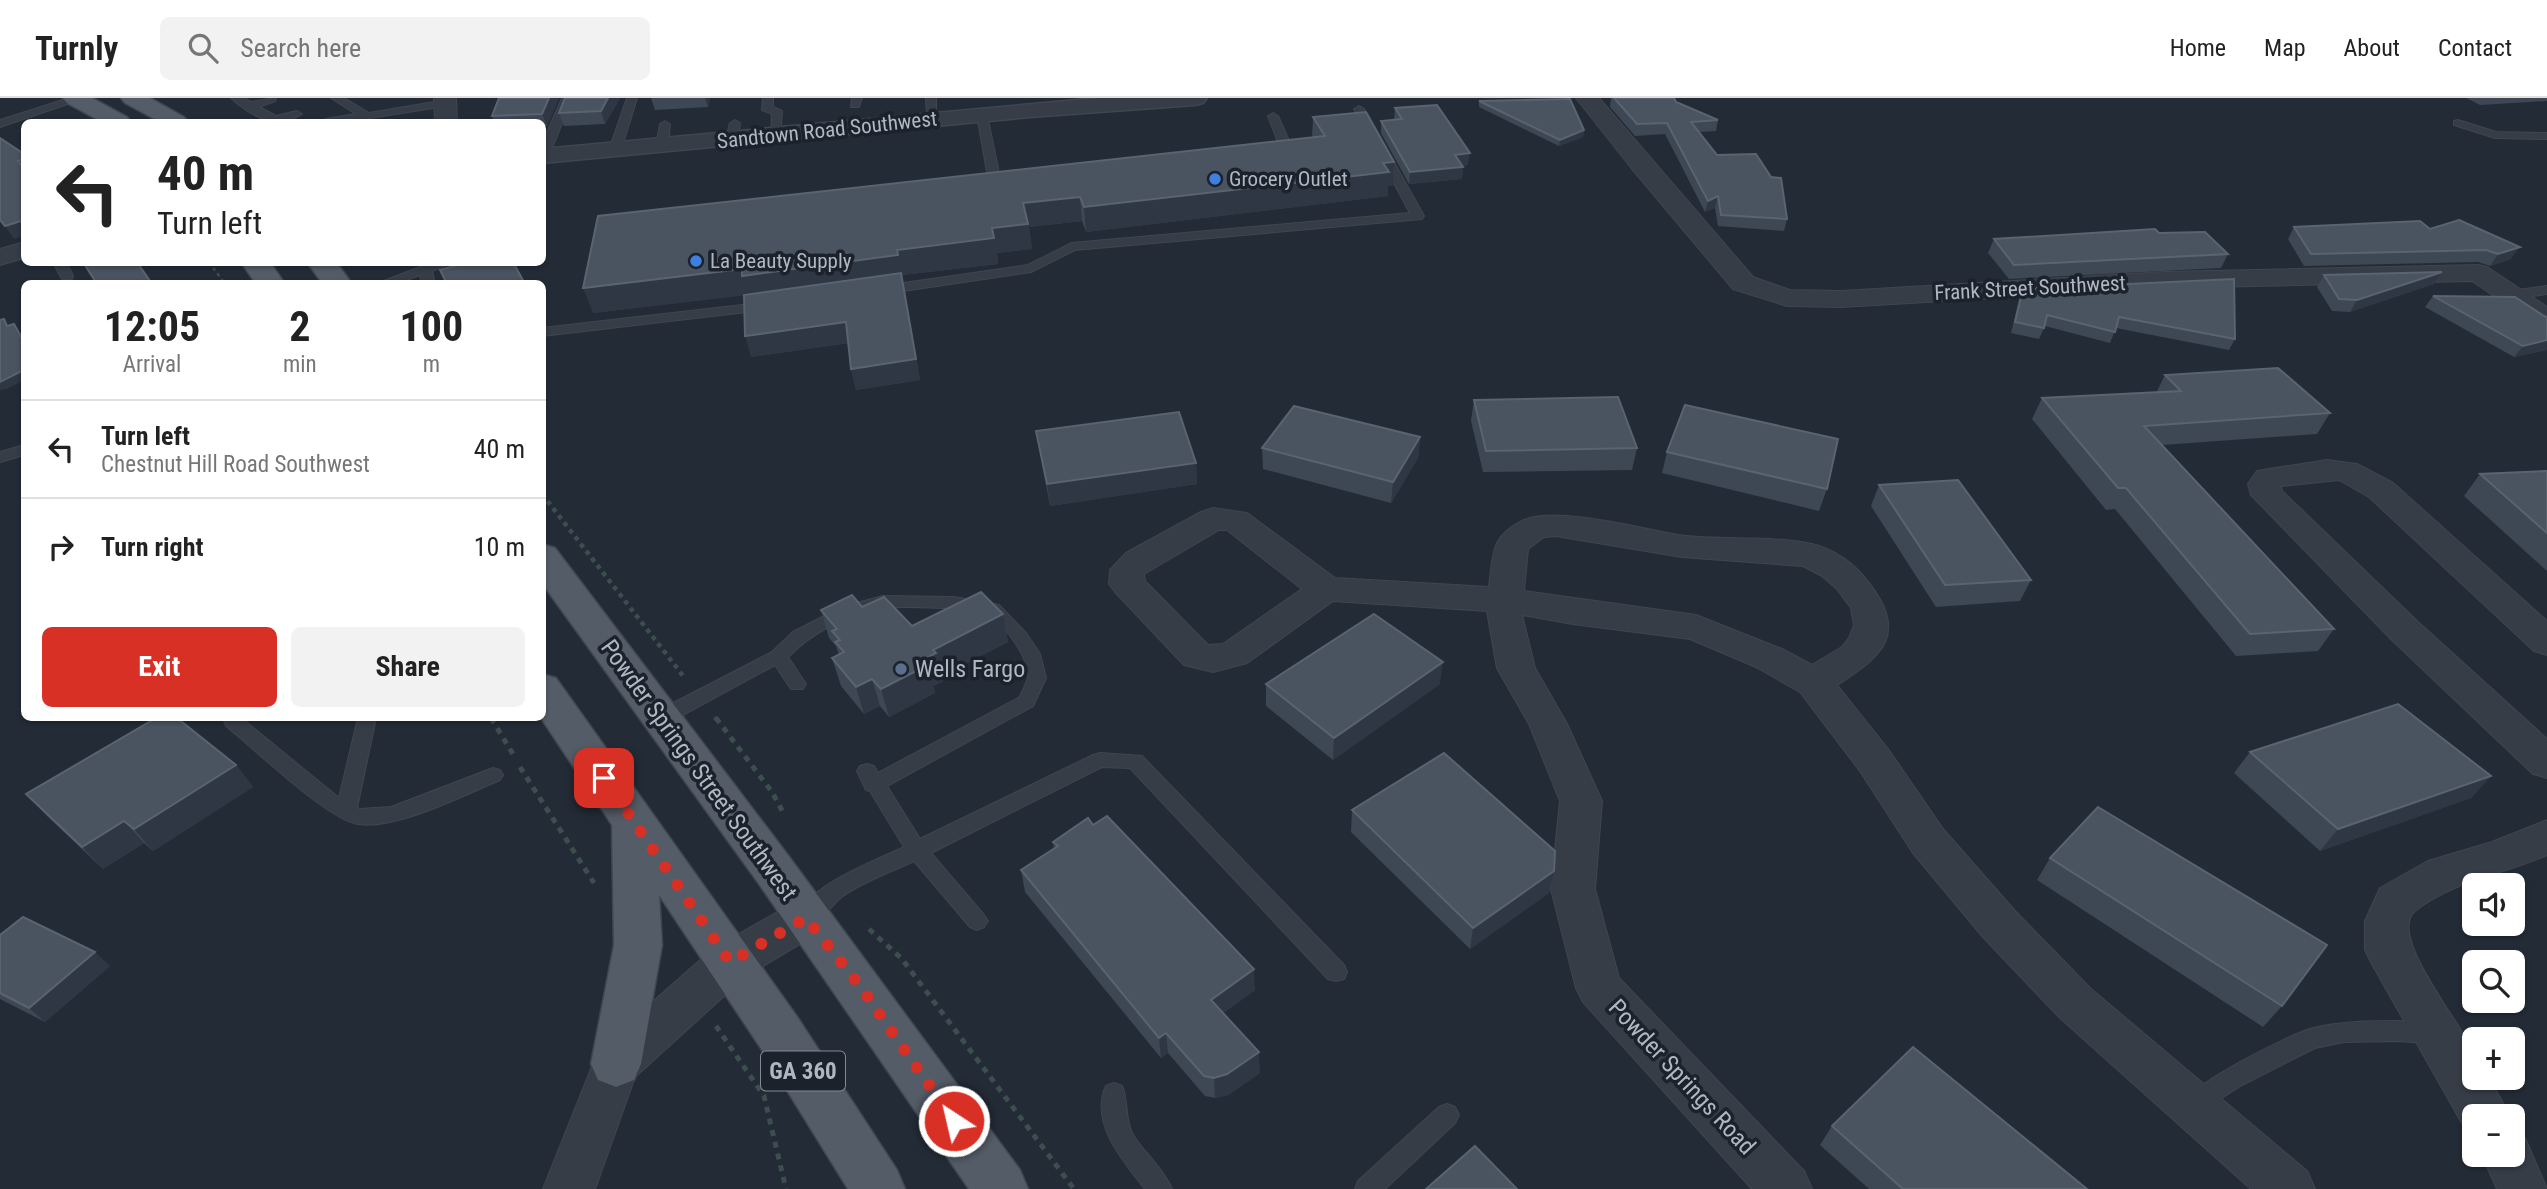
<!DOCTYPE html>
<meta charset="utf-8">
<style>
body{margin:0;font-family:"Roboto Condensed",sans-serif;background:#f2f2f2;color:#222;height:100vh;display:flex;flex-direction:column;font-size:26px;white-space:nowrap}
*{box-sizing:border-box;margin:0}
p{font-size:23px;color:#767676}
.icon{flex:none;width:38px;height:38px;fill:none;stroke:currentColor;stroke-width:2;stroke-linecap:round;stroke-linejoin:round}
.map{position:relative;flex:1;overflow:hidden}
.sheet{position:absolute;left:21px;top:182px;width:525px;height:441px;display:flex;flex-direction:column;background:#fff;border-radius:10px;box-shadow:0 2px 5px #0004}
.sheet>*{flex:none}
.banner{position:absolute;left:21px;top:21px;width:525px;height:147px;border-radius:10px;box-shadow:0 2px 5px #0004;background:#fff;color:#222;overflow:hidden}
.fabs{position:absolute;left:2462px;top:775px;display:grid;gap:14px}
.fabs a{display:grid;place-items:center;width:63px;height:63px;border-radius:10px;background:#fff;box-shadow:0 2px 5px #0004;font-size:35px}
.pin{position:absolute;display:grid;place-items:center;width:60px;height:60px;color:#fff;margin:-30px;border-radius:14px;box-shadow:0 4px 10px #0006}
.me{position:absolute;width:77px;margin:-38px;rotate:325deg;stroke-linejoin:round;filter:drop-shadow(0 0 5px #0008)}
.turn{display:flex;align-items:center;gap:24px;height:147px;padding:0 21px;font-size:32px}
.turn .icon{width:91px;height:91px;stroke-width:2.5}
.turn b{display:block;font-size:49px;line-height:60px}
.eta{display:flex;justify-content:space-evenly;align-items:center;height:119px;text-align:center}
.eta b{font-size:42px;font-weight:700;line-height:49px}
.cta{display:flex;gap:14px;margin-top:auto;padding:14px 21px}
.cta a{flex:1;height:80px;border-radius:10px;background:#d93025;color:#fff;font-size:28px;font-weight:700;line-height:80px;text-align:center}
.cta a+a{background:#f2f2f2;color:#222}
ul{padding:0;list-style:none}
li{display:flex;align-items:center;gap:21px;height:98px;padding:0 21px;border-top:2px solid #e0e0e0}
li div{flex:1}
li b{display:block;font-size:26px}
li em{font-style:normal}
header{display:flex;align-items:center;gap:42px;box-sizing:border-box;height:98px;padding:0 35px;background:#fff;border-bottom:2px solid #e0e0e0}
header strong{font-size:33px}
nav{display:flex;gap:38px;margin-inline-start:auto;font-size:24px}
.search{width:490px;height:63px;background:#f2f2f2;display:flex;align-items:center;gap:18px;box-sizing:border-box;padding:0 24px;border-radius:10px;color:#767676;font-size:26px}
.map>svg:first-child{display:block}
</style>
<header>
<strong>Turnly</strong>
<div class="search"><svg class="icon" aria-label="search" viewBox="0 0 24 24"><circle cx="10" cy="10" r="6"/><path d="M15 15l6 6"/></svg>Search here</div>
<nav><a>Home</a><a>Map</a><a>About</a><a>Contact</a></nav>
</header>
<div class="map">
<svg width="2547" height="1091" viewBox="0 0 2547 1091">
<rect width="100%" height="100%" fill="#232b36"/>
<g fill="none" stroke-linecap="round" stroke-linejoin="round">
<defs>
<g id="service">
<polygon points="69,0 82,1 0,29 0,22"/>
<path d="M231,0H244L251,4L276,0L275,3L259,9L276,18L297,13L302,16C278,32 252,19 231,0Z"/>
<polygon points="331,0 344,0 369,15 446,2 451,5 446,8 345,24 321,24 326,21 356,16"/>
<polygon points="562,0 572,0 549,58 542,61 542,46"/>
<polygon points="627,0 637,0 621,52 611,54 609,52"/>
<polygon points="763,0 773,0 773,9 782,13 780,39 771,37 772,16 762,12"/>
<polygon points="852,0 862,0 859,9 851,9"/>
<polygon points="926,0 936,0 936,23 927,21"/>
<polygon points="1359,8 1364,11 1424,118 1422,121 1075,152 1031,174 883,196 877,192 883,188 1028,167 1072,145 1410,115 1354,11"/>
<polygon points="982,14 987,17 1001,85 995,88 989,85 977,17"/>
<polygon points="1273,15 1278,18 1293,52 1291,54 1281,52 1268,18"/>
<polygon points="735,22 740,25 738,41 732,44 726,41 730,25"/>
<polygon points="2458,22 2496,34 2547,35 2547,41 2495,40 2454,27 2454,23"/>
<polygon points="665,23 670,26 668,48 662,51 656,48 660,26"/>
<polygon points="53,164 66,164 73,178 72,181 62,181"/>
<polygon points="433,164 454,164 432,173 435,186 422,186 420,177 396,186 376,186"/>
<polygon points="2547,188 2547,196 2510,201 2503,197 2510,193"/>
<polygon points="768,204 775,208 773,211 542,238 542,230"/>
<polygon points="24,347 24,357 0,364 0,354"/>
<path d="M883,498L954,499L999,507L1026,535L1040,556L1046,580L1033,608L887,688L920,741L1093,657L1100,655L1142,658L1344,867L1347,874L1344,881L1336,883L1328,881L1130,670L1102,669L931,755L984,817L988,823L984,829L977,832L970,829L914,763C891,774 863,784 843,798C829,808 818,833 799,826L795,820C813,785 871,765 904,749L870,693L866,692L857,673L860,668L867,666L874,668L878,675L1020,599C1022,593 1027,585 1028,579C1029,559 1005,527 989,517C977,509 898,508 882,510C848,515 812,535 788,559L806,586L803,591H791L775,567L668,625H654L652,620L654,615L772,554L793,534L842,509Z"/>
<path d="M226,620H241L339,700L358,620H376L357,710L360,711L391,709L493,670L500,672L503,677L500,682C464,697 396,732 358,726C328,722 254,650 226,628L224,623Z"/>
<path d="M2400,923L2441,929L2444,936L2441,943L2433,946L2400,943L2344,944L2315,950L2242,987L2195,1017L2187,1014L2183,1006C2192,986 2290,936 2313,930C2342,923 2371,923 2400,923Z"/>
<path d="M1114,985L1122,988C1129,1004 1124,1021 1133,1037C1145,1056 1163,1070 1172,1091H1145C1124,1064 1089,1025 1106,988Z"/>
<polygon points="1447,1006 1455,1009 1459,1017 1455,1025 1385,1091 1355,1091 1358,1083 1439,1009"/>
</g>
<g id="minor">
<polygon points="434,0 456,0 457,24 435,24"/>
<polygon points="1576,0 1599,0 1753,179 1790,192 1841,193 2165,174 2478,167 2487,169 2547,209 2547,229 2537,227 2472,183 2165,190 1841,209 1787,208 1733,191 1633,72"/>
<polygon points="24,144 24,160 0,167 0,151"/>
<polygon points="2327,362 2357,366 2393,385 2547,523 2547,557 2534,553 2369,399 2339,382 2281,388 2282,393 2418,524 2547,641 2547,680 2533,676 2392,542 2251,397 2248,386 2257,373"/>
<path d="M1213,410L1247,415L1335,480L1489,489C1493,457 1490,439 1522,423C1555,407 1642,431 1679,437C1723,443 1769,437 1812,446C1834,451 1855,466 1868,484C1909,535 1883,558 1837,587L1888,651L1943,731L2015,813L2091,891L2307,1073L2315,1091H2251L2059,919L1983,839L1913,755L1860,673L1800,594L1756,569L1690,541L1573,526L1522,517L1535,570L1567,626L1602,703L1595,791L1619,880L1804,1073L1812,1091H1752L1583,904L1576,890L1551,791L1560,703L1529,626L1497,570L1487,513L1333,503L1247,565L1213,574L1184,567L1115,494L1109,486L1110,472L1126,455L1201,414ZM1219,432H1227L1302,491L1223,546L1208,547L1145,483L1144,476ZM1556,438L1682,459L1803,468L1822,478L1836,490L1851,510L1854,527L1849,540L1842,549L1812,567L1782,551L1696,517L1524,493L1528,451L1544,439Z"/>
<path d="M2547,722V757C2504,776 2452,783 2415,813C2386,837 2463,927 2473,954C2476,961 2474,972 2474,980H2489L2510,1018H2474V1037L2467,1034L2372,866L2365,852V823L2380,790L2428,763L2492,744Z"/>
<polygon points="806,802 822,807 828,820 822,833 746,878 635,979 595,1091 543,1091 599,951 714,850 790,807"/>
<polygon points="2513,1035 2525,1040 2547,1091 2497,1091 2482,1057 2513,1057"/>
</g>
<polygon id="tertiary" points="1099,0 1207,0 1203,5 1195,7 1030,19 542,65 542,51"/>
<g id="primary">
<polygon points="63,0 92,0 127,19 131,24 102,24 67,5"/>
<polygon points="121,0 150,0 184,19 188,24 160,24 125,5"/>
<polygon points="241,164 270,164 285,186 256,186"/>
<polygon points="307,164 336,164 352,186 323,186"/>
<polygon points="542,446 555,450 790,760 1020,1072 1028,1091 969,1091 759,786 542,485"/>
<polygon points="542,576 556,580 798,920 897,1072 905,1091 848,1091 762,952 659,797 662,847 641,966 634,982 616,989 598,982 591,966 614,847 612,727 541,620"/>
</g>
</defs>
<!-- service casing -->
<use href="#service" stroke="#3f4650" stroke-width="2"/>
<!-- minor casing -->
<use href="#minor" stroke="#3f4650" stroke-width="2"/>
<!-- tertiary casing -->
<use href="#tertiary" stroke="#3f4650" stroke-width="3"/>
<!-- primary casing -->
<use href="#primary" stroke="#3f4650" stroke-width="3"/>
<!-- path-far2 -->
<polyline stroke="#3d4e4f" stroke-width="2.5" stroke-dasharray="3.5 3.5" stroke-linecap="butt" points="209,164 225,186"/>
<!-- path-far1 -->
<g stroke="#3d4e4f" stroke-width="4.5" stroke-dasharray="4.5 4.5" stroke-linecap="butt">
<polyline points="542,396 684,579"/>
<polyline points="715,619 717,622"/>
</g>
<!-- path -->
<g stroke="#3d4e4f" stroke-width="5" stroke-dasharray="6 6" stroke-linecap="butt">
<polyline points="491,620 516,661"/>
<polyline points="716,620 772,694 785,718"/>
<polyline points="520,669 594,785"/>
<polyline points="869,831 902,861 1074,1091"/>
<polyline points="716,928 764,998 786,1091"/>
</g>
<!-- service -->
<use href="#service" fill="#363d47" fill-rule="evenodd"/>
<!-- minor -->
<use href="#minor" fill="#363d47" fill-rule="evenodd"/>
<!-- tertiary -->
<use href="#tertiary" fill="#363d47" fill-rule="evenodd"/>
<!-- primary -->
<use href="#primary" fill="#545c67" fill-rule="evenodd"/>
</g>
<!-- wall -->
<g fill="#3e4754">
<polygon points="499,0 559,0 547,28 542,29 542,24 494,24 492,18"/>
<polygon points="620,0 605,26 564,28 559,15"/>
<polygon points="651,0 710,0 708,9 655,12"/>
<polygon points="1611,0 1674,0 1676,4 1718,22 1716,33 1699,34 1717,57 1787,121 1784,133 1718,128 1715,110 1705,114 1665,36 1635,38 1610,9"/>
<polygon points="2466,0 2547,0 2547,3 2480,7"/>
<polygon points="1479,3 1584,32 1583,39 1559,48 1479,9"/>
<polygon points="1395,10 1468,67 1463,68 1462,81 1409,86 1381,35 1381,23 1394,22"/>
<polygon points="1313,19 1394,64 1393,88 1388,88 1388,98 1086,134 1082,123 1029,129 1032,151 997,155 998,166 902,177 920,282 856,292 851,271 848,245 751,259 744,197 593,215 1312,40"/>
<polygon points="2294,129 2430,131 2511,161 2490,168 2478,164 2304,168 2288,141"/>
<polygon points="2159,135 2228,156 2221,170 2009,181 1988,155 1994,141"/>
<polygon points="2442,174 2434,186 2350,214 2332,213 2317,189 2324,177"/>
<polygon points="2023,191 2235,241 2229,252 2116,230 2110,245 2045,228 2039,241 2011,235 2019,201"/>
<polygon points="2433,198 2547,219 2547,252 2514,259 2425,209"/>
<polygon points="2165,277 2330,315 2317,336 2162,347 2334,531 2318,553 2236,558 2115,411 2106,412 2032,321 2042,300 2156,295"/>
<polygon points="1474,302 1637,350 1632,372 1483,374 1471,323"/>
<polygon points="1036,333 1196,365 1197,386 1050,408"/>
<polygon points="1420,339 1418,360 1391,405 1263,371 1262,350"/>
<polygon points="1667,354 1827,391 1819,413 1662,375"/>
<polygon points="2547,373 2547,473 2464,398 2480,376"/>
<polygon points="1879,387 2031,482 2020,503 1936,509 1871,408"/>
<polygon points="862,509 912,528 1003,516 1008,544 942,578 943,583 933,588 935,595 889,619 880,608 864,616 841,588 832,560 839,557 836,548 829,540 821,512"/>
<polygon points="1266,586 1440,586 1333,662 1266,608"/>
<polygon points="2250,654 2491,678 2471,700 2320,753 2234,675"/>
<polygon points="236,667 253,689 153,753 144,745 103,771 47,718 26,696"/>
<polygon points="1352,712 1554,773 1549,795 1470,851 1351,734"/>
<polygon points="1093,727 1255,892 1223,915 1260,975 1228,997 1215,1000 1205,998 1168,955 1161,960 1025,794 1021,772 1054,751 1053,744"/>
<polygon points="2050,760 2282,908 2263,929 2037,782"/>
<polygon points="0,837 110,868 45,924 0,901"/>
<polygon points="1832,1028 2087,1091 1869,1091 1820,1047"/>
</g>
<!-- shaded-wall -->
<g fill="#2e3743">
<polygon points="549,0 559,0 547,28 542,16"/>
<polygon points="608,0 620,0 605,26 601,13"/>
<polygon points="705,0 710,0 708,9"/>
<polygon points="1584,32 1583,39 1559,48 1560,42"/>
<polygon points="1470,55 1468,67 1454,69 1455,57"/>
<polygon points="24,61 24,73 18,63"/>
<polygon points="1394,64 1393,88 1388,88 1388,98 1086,134 1084,109"/>
<polygon points="1463,69 1462,81 1409,86 1410,74"/>
<polygon points="1718,98 1715,110 1705,114 1708,103"/>
<polygon points="1080,99 1082,123 1029,129 1032,151 997,155 998,166 902,177 920,282 856,292 851,271 903,182 748,197 593,215 583,190 897,152 992,130 1023,105"/>
<polygon points="24,122 24,138 14,141 5,128"/>
<polygon points="2520,149 2511,161 2490,168 2498,156"/>
<polygon points="2442,174 2434,186 2350,214 2357,202"/>
<polygon points="846,224 851,245 751,259 745,238"/>
<polygon points="2547,242 2547,252 2514,259 2523,248"/>
<polygon points="24,272 24,282 7,291 0,292 0,284"/>
<polygon points="1420,339 1418,360 1391,405 1393,384"/>
<polygon points="1196,365 1197,386 1050,408 1047,386"/>
<polygon points="1003,516 1008,544 942,578 943,583 933,588 935,595 889,619 881,591 923,562 933,552"/>
<polygon points="1443,564 1440,586 1333,662 1334,640"/>
<polygon points="872,581 880,608 864,616 856,589"/>
<polygon points="236,667 253,689 153,753 134,731"/>
<polygon points="2491,678 2471,700 2320,753 2338,731"/>
<polygon points="124,723 144,745 103,771 82,749"/>
<polygon points="1554,773 1549,795 1470,851 1473,830"/>
<polygon points="95,854 110,868 45,924 29,910"/>
<polygon points="1254,871 1255,892 1213,922 1211,902"/>
<polygon points="1166,935 1168,955 1161,960 1159,940"/>
<polygon points="1259,954 1260,975 1228,997 1215,1000 1214,980"/>
</g>
<!-- building -->
<g fill="#4a5360" stroke="#5a6370" stroke-width="2">
<polygon points="499,0 549,0 542,16 492,18"/>
<polygon points="565,0 608,0 601,13 559,15"/>
<polygon points="1614,0 1674,0 1676,4 1718,22 1691,24 1717,57 1756,56 1771,79 1781,80 1787,121 1721,117 1718,98 1708,103 1667,25 1637,26"/>
<polygon points="1570,1 1584,32 1560,42 1479,3"/>
<polygon points="1437,7 1470,55 1455,57 1463,69 1410,74 1381,23 1402,21 1395,10"/>
<polygon points="1366,14 1394,64 1383,65 1389,74 1084,109 1080,99 1023,105 1028,126 992,130 994,140 897,152 898,157 742,178 742,171 583,190 598,118 1325,38 1313,19"/>
<polygon points="0,40 24,56 24,61 18,63 24,70 24,122 5,128 0,122"/>
<polygon points="2459,122 2520,149 2498,156 2486,152 2311,156 2294,129 2420,123 2430,131"/>
<polygon points="2155,131 2159,135 2205,134 2228,156 2014,167 1994,141"/>
<polygon points="83,164 137,164 152,186 97,186"/>
<polygon points="469,164 513,164 525,186 447,186 440,172"/>
<polygon points="2442,174 2357,202 2339,201 2324,177"/>
<polygon points="901,175 916,261 851,271 846,224 745,238 744,197"/>
<polygon points="2234,181 2235,241 2119,219 2115,234 2047,217 2044,230 2015,224 2023,191"/>
<polygon points="2433,198 2515,199 2544,218 2547,219 2547,242 2523,248"/>
<polygon points="4,221 7,228 14,226 24,244 24,254 23,255 24,261 24,272 0,284 0,222"/>
<polygon points="2278,270 2330,315 2144,328 2334,531 2250,536 2126,390 2118,390 2042,300 2181,293 2165,277"/>
<polygon points="1618,299 1637,350 1486,353 1474,302"/>
<polygon points="1685,307 1838,341 1827,391 1667,354"/>
<polygon points="1294,308 1420,339 1393,384 1262,350"/>
<polygon points="1179,314 1196,365 1047,386 1036,333"/>
<polygon points="2547,373 2547,435 2480,376"/>
<polygon points="1958,382 2031,482 1945,487 1879,387"/>
<polygon points="981,494 1003,516 933,552 936,555 923,562 928,567 881,591 872,581 856,589 832,560 844,554 835,544 840,542 832,533 837,531 821,512 852,497 862,509 884,499 912,528"/>
<polygon points="1374,516 1443,564 1334,640 1266,586"/>
<polygon points="2398,606 2491,678 2338,731 2250,654"/>
<polygon points="156,620 177,620 236,667 134,731 124,723 82,749 26,696"/>
<polygon points="1444,655 1555,753 1554,773 1473,830 1352,712"/>
<polygon points="2098,709 2327,847 2282,908 2050,760"/>
<polygon points="1107,718 1254,871 1211,902 1259,954 1227,976 1214,980 1204,978 1166,935 1159,940 1021,772 1058,748 1053,744 1088,720 1093,727"/>
<polygon points="23,819 95,854 29,910 0,895 0,837"/>
<polygon points="1913,949 2087,1091 1903,1091 1832,1028"/>
<polygon points="1475,1048 1517,1091 1426,1091"/>
</g>
<g fill="none" stroke-linecap="round" stroke-linejoin="round">
<!-- route -->
<polyline stroke="#d93025" stroke-width="12" stroke-dasharray="0 21.6" points="604,680 730,864 806,820 860,888 954,1023"/>
</g>
<!-- markers -->
<g fill="#3f7fe0" stroke="#1b222b" stroke-width="2.5">
<circle cx="1215" cy="81" r="7"/>
<circle cx="696" cy="163" r="7"/>
</g>
<circle fill="#5c6f8a" stroke="#1b222b" stroke-width="2.5" cx="901" cy="571" r="7"/>
<g text-anchor="middle" stroke-width="7" stroke-linejoin="round" paint-order="stroke">
<!-- far-street labels -->
<g font-size="21" fill="#b0b7c3" stroke="#1b222b">
<text transform="translate(827 32) rotate(-6)" y="7">Sandtown Road Southwest</text>
<text transform="translate(2030 190) rotate(-3)" y="7">Frank Street Southwest</text>
</g>
<!-- far-poi labels -->
<g font-size="21" fill="#b0b7c3" stroke="#1b222b" text-anchor="start">
<text x="1229" y="88">Grocery Outlet</text>
<text x="710" y="170">La Beauty Supply</text>
</g>
<!-- shield labels -->
<rect fill="#1b222b" stroke="#838a95" stroke-width="2" x="761" y="953.5" width="84" height="39" rx="5"/>
<g font-size="23" font-weight="bold" fill="#b0b7c3">
<text x="803" y="981">GA 360</text>
</g>
<!-- poi labels -->
<g font-size="24" fill="#b0b7c3" stroke="#1b222b" text-anchor="start">
<text x="915" y="579">Wells Fargo</text>
</g>
<!-- street labels -->
<g font-size="24" fill="#b0b7c3" stroke="#1b222b">
<text transform="translate(699 672) rotate(54)" y="8">Powder Springs Street Southwest</text>
<text transform="translate(1682 979) rotate(47)" y="8">Powder Springs Road</text>
</g>
</g>
</svg>
<div class="fabs">
<a><svg class="icon" aria-label="sound" viewBox="0 0 24 24"><path d="M4 9h4l5-4v14l-5-4H4zM17 9q2 3 0 6"/></svg></a>
<a><svg class="icon" aria-label="search" viewBox="0 0 24 24"><circle cx="10" cy="10" r="6"/><path d="M15 15l6 6"/></svg></a>
<a>+</a>
<a>−</a>
</div>
<div class="pin" style="left:604px;top:680px;background:#d93025"><svg class="icon" aria-label="arrive" viewBox="0 0 24 24"><path d="M6 21V4h12l-3 4 3 4H6"/></svg></div>
<svg class="me" style="left:954px;top:1023px" viewBox="-20 -20 40 40"><circle r="17" fill="#d93025" stroke="#fff" stroke-width="3"/><path d="M0-11L8 9 0 5-8 9z" fill="#fff"/></svg>
<div class="banner">
<div class="turn"><svg class="icon" aria-label="left" viewBox="0 0 24 24"><path d="M17 20v-9H6M10 6l-5 5 5 5"/></svg><div><b>40 m</b>Turn left</div></div>
</div>
<section class="sheet">
<div class="eta">
<div><b>12:05</b><p>Arrival</p></div>
<div><b>2</b><p>min</p></div>
<div><b>100</b><p>m</p></div>
</div>
<ul>
<li><svg class="icon" aria-label="left" viewBox="0 0 24 24"><path d="M17 20v-9H6M10 6l-5 5 5 5"/></svg><div><b>Turn left</b><p>Chestnut Hill Road Southwest</p></div><em>40 m</em></li>
<li><svg class="icon" aria-label="right" viewBox="0 0 24 24"><path d="M7 20v-9h11M14 6l5 5-5 5"/></svg><div><b>Turn right</b></div><em>10 m</em></li>
</ul>
<div class="cta"><a>Exit</a><a>Share</a></div>
</section>
</div>
